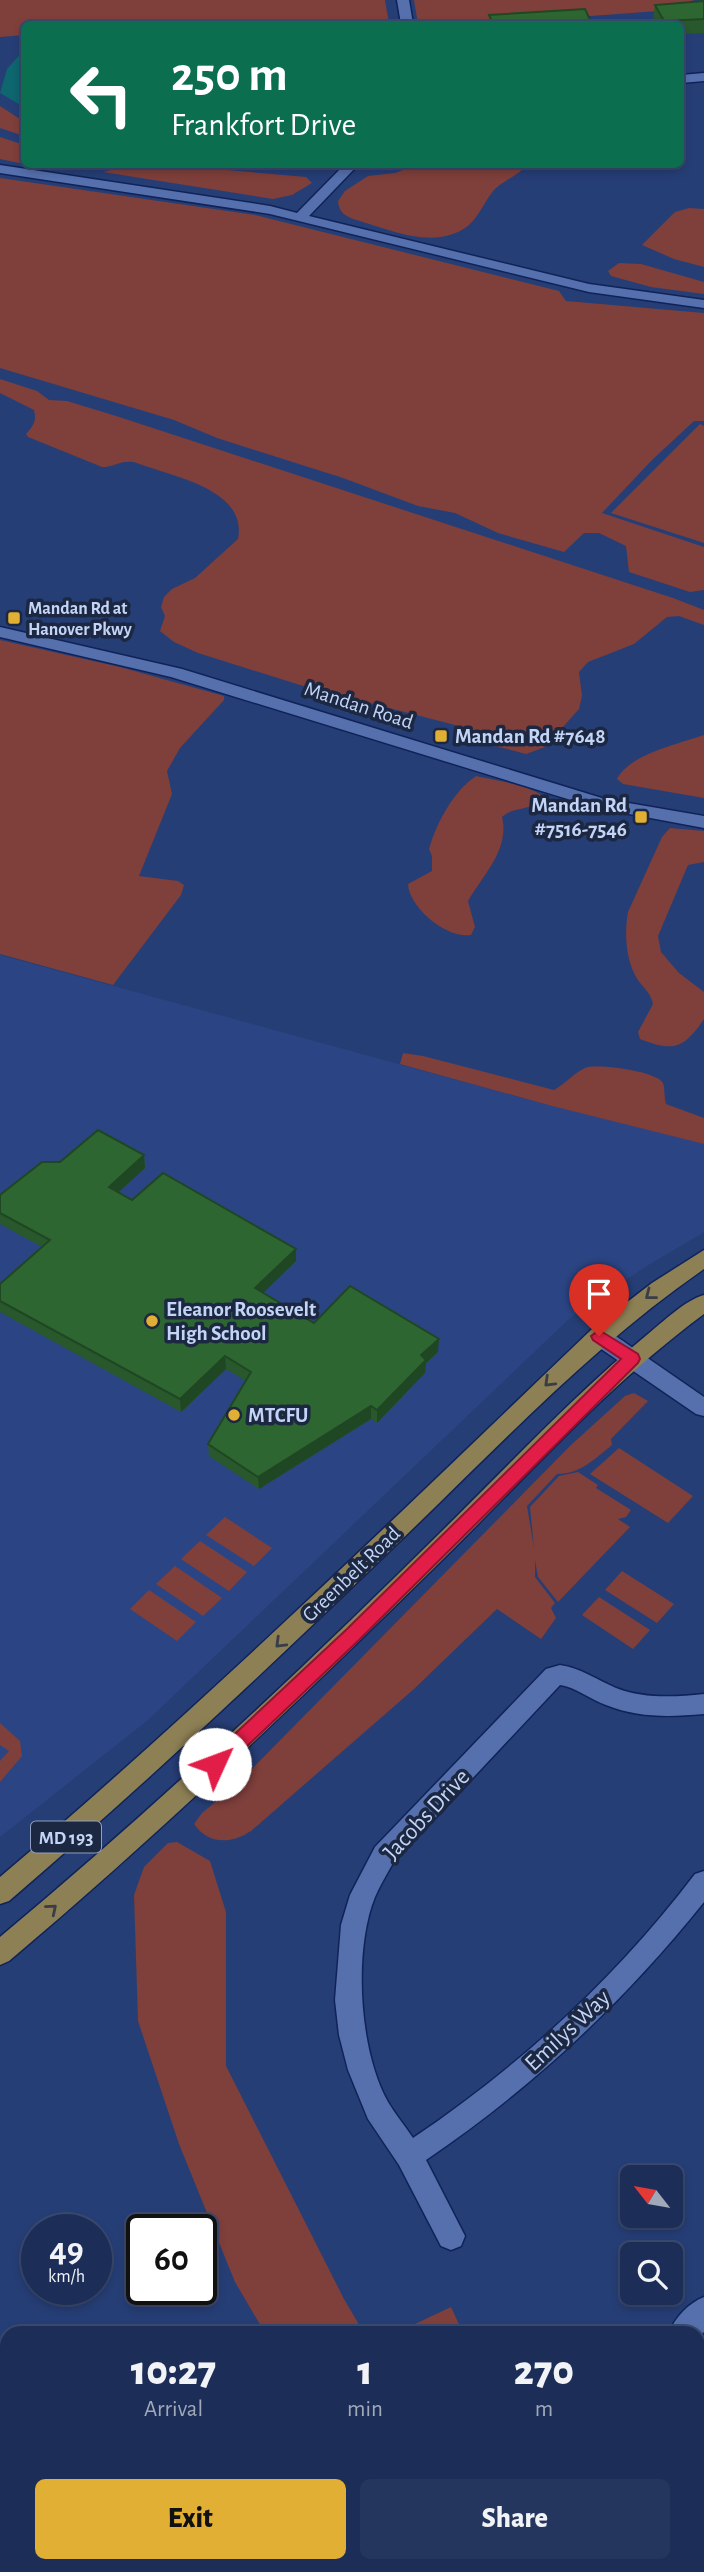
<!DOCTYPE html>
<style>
body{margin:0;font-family:"Alegreya Sans",sans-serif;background:#25365e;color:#f1f3f6;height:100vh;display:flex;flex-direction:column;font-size:26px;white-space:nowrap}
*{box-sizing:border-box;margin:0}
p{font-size:23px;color:#a0a8ba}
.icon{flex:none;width:38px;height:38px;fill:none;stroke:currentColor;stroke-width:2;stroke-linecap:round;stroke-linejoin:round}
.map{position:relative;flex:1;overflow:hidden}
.sheet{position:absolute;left:0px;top:2326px;width:705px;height:247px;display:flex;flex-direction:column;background:#1c2e58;border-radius:21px 21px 0 0;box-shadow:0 4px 10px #0003,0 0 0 2px #3a4a6e}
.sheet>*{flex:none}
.top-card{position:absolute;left:21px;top:21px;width:663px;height:147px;border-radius:10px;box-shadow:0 4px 10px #0003,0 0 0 2px #3a4a6e;background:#0b6e4f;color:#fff;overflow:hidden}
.needle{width:46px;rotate:301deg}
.fabs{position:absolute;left:620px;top:2165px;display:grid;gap:14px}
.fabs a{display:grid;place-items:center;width:63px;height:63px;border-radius:10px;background:#1c2e58;box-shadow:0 4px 10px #0003,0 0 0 2px #3a4a6e;font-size:35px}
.speed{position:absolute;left:21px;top:2214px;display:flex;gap:14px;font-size:35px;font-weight:700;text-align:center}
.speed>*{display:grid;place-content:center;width:91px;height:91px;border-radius:50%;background:#1c2e58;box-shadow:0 4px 10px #0003,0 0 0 2px #3a4a6e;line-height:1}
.speed small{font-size:18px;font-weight:400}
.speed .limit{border:4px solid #111;border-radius:10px;background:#fff;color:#111}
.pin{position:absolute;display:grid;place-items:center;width:60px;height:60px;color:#fff;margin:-72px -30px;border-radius:50% 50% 50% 0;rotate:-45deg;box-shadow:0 0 7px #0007}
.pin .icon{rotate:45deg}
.me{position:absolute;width:77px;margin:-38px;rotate:47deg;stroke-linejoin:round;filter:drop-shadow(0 0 5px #0008)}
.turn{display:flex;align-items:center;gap:24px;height:147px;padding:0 35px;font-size:32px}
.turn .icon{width:91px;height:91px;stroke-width:2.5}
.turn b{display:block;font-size:49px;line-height:60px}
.eta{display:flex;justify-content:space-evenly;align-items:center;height:119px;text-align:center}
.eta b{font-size:42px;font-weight:800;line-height:49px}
.primary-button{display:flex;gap:14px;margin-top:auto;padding:14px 35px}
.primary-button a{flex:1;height:80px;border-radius:10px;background:#e1af34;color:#111;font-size:28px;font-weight:800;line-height:80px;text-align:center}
.primary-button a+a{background:#25365e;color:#f1f3f6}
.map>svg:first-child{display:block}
</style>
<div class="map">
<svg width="704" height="2572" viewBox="0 0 704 2572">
<rect width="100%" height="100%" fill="#263e76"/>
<!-- built -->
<polygon fill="#2b4584" points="0,955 552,1106 704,1144 704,1232 642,1269 570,1318 148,1720 0,1837"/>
<!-- green -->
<g fill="#7f3f3b">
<path d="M0,0H385L389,24H84C69,16 69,20 53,24C45,26 33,24 24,24V35L0,37Z"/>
<polygon points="414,0 694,0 671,10 483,24 418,24"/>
<polygon points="0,106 23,121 24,136 0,128"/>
<polygon points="0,137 24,145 24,164 0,159"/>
<path d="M522,164V170C514,177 503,181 495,189C485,200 480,215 469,225C436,252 389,229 353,219C344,215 339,212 338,201L345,191L368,176L395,173L416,165Z"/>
<polygon points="170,165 306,177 312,183 292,195 273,199 103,172 132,165"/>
<polygon points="0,178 255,215 559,291 566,301 704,313 704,421 694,421 652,460 602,513 704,547 704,590 690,592 629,572 626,546 599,533 584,533 564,552 498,533 455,513 418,506 343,478 217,438 174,420 0,368"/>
<polygon points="689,208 704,209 704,267 674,259 642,245 675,212"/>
<polygon points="619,263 641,264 704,282 704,294 651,287 611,276 608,271"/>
<path d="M0,379L37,391L49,400L67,401L113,415L673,598L704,610V625L679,616L667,617L634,644L588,662L579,672L582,696L579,709L545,747L526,754L495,746L486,737L455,725L300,685L198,653L174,642L160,631L165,616L161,607L164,597L172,589L195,578L238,539C248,488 169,476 134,462C120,460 114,467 102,467L28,437L26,434C33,426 37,421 34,410L0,393Z"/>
<polygon points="700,424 704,426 704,543 611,513"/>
<polygon points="0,640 120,667 224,696 224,700 180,748 167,771 172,794 139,876 178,881 184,885 181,895 113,985 0,954"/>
<path d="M704,735V798L623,784L617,779C630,754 678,744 704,735Z"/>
<path d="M476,776C493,780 537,786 546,800C531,810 512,807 502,817C510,849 483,875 468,901L475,927L471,935C446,939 409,907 408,884L432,871V856L429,849C437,822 453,792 476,776Z"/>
<path d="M670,828L704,831V862L688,865L658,936L661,952L679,973L704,992V1019C684,1049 673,1052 640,1039L638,1032L653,1004C650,992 645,990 638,980C626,962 624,934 628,912L662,837Z"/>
<path d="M403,1053L423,1056L554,1090C565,1084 574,1073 585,1068C596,1063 657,1071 663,1083C665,1088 664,1097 666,1104L704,1118V1144L552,1106L400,1064Z"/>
<path d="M634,1393L648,1401L611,1439L612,1445C594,1459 581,1474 557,1474L527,1506L534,1548L530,1507L559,1476L578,1472L598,1485L596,1488L631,1510L626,1517L618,1519L630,1527L558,1602L538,1577L535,1560V1577L555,1603L551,1608L556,1618L541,1639L497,1609L414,1689L251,1831C231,1844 209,1845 194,1824L202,1813L237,1784L571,1445L625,1396Z"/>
<polygon points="619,1448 693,1496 668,1523 590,1474"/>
<polygon points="225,1517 272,1548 254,1566 206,1535"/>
<polygon points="200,1541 247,1572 229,1591 181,1559"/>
<polygon points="175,1566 222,1598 203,1616 156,1584"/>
<polygon points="622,1571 674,1604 657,1623 605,1590"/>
<polygon points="149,1590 196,1622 177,1641 130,1609"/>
<polygon points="599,1597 650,1630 633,1649 582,1615"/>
<polygon points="0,1723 20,1741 22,1756 0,1782 0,1761 9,1751 0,1745"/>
<polygon points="177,1842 210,1861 226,1912 226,2066 344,2299 364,2333 265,2333 235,2282 179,2144 138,2021 134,1895 144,1867 168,1843"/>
<polygon points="451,2307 463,2333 396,2333"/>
<polygon points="232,2566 301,2566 294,2572 223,2572"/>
<polygon points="429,2566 563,2566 569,2572 436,2572"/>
</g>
<!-- water -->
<polygon fill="#0e666e" points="24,50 24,107 0,93 7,69"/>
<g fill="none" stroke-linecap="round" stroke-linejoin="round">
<defs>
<g id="minor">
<polygon points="397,0 409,0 413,24 401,24"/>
<polygon points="704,73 704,81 681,83 681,75"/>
<polygon points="345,164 359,164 309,216 589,284 704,300 704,308 589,292 270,214 0,173 0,165 270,206 297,213"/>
<polygon points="0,627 182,669 605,799 704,816 704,828 597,808 171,677 0,637"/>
<polygon points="599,1328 607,1330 704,1397 704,1416 696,1414 591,1342 588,1336 591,1330"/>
<path d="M560,1665C581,1668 597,1680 616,1688C644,1699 675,1697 704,1694V1714C670,1717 638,1718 606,1705C591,1700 576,1687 560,1685L393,1863C387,1874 380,1885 375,1897C353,1951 359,2051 388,2102C395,2114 405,2126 413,2138C520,2066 617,1977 695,1874L704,1871V1902C624,2002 532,2088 426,2160L465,2236L461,2246L451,2250L441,2246L399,2165L368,2119L348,2070L339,2035L335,2000L341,1925L350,1895L375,1847L546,1669Z"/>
<path d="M704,2297V2332L698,2338V2333H669C675,2317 689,2303 704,2297Z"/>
</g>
<g id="major">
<path d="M704,1250V1269C591,1347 497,1448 398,1543C271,1666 143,1786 9,1901L0,1904V1877C205,1703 397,1516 591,1330L652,1283Z"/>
<path d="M704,1295V1314C604,1388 523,1481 435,1567C297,1703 157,1836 9,1961L0,1965V1937C153,1809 299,1673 441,1532C509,1465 574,1395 648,1334C664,1321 684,1301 704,1295Z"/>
</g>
</defs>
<!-- minor casing -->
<use href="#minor" stroke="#0f2359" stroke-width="3"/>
<!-- major casing -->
<use href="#major" stroke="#0f2359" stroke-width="3"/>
<!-- minor -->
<use href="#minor" fill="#5570ad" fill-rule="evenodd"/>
<!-- major -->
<use href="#major" fill="#8e8055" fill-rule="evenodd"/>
</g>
<!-- wall -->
<g fill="#28582b">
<polygon points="704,1 704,33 681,34 681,24 656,24 653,19 655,5"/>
<polygon points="144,1155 145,1168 118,1192 132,1200 296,1261 263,1293 314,1323 438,1352 426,1363 425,1373 377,1423 371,1419 259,1489 209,1456 208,1444 246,1381 226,1369 181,1412 0,1312 0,1284 42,1247 0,1224 0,1195"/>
</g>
<!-- shaded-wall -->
<g fill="#204723">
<polygon points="144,1155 145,1168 110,1200 109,1187"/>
<polygon points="296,1249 296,1261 255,1301 255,1288"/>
<polygon points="439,1339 438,1352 426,1363 425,1373 377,1423 377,1410 421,1355"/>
<polygon points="225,1356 226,1369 181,1412 180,1399"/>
<polygon points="371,1406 371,1419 259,1489 258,1477"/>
</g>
<!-- building -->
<g fill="#2e6632" stroke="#204723" stroke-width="2">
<polygon points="704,1 704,19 664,21 655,5"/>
<polygon points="585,9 592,24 493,24 489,15"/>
<polygon points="98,1130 144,1155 109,1187 132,1200 163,1173 296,1249 255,1288 314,1323 350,1286 439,1339 421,1355 426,1360 377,1410 371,1406 258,1477 208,1444 251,1372 225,1356 180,1399 0,1301 0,1284 50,1240 0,1213 0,1195 42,1162 60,1162"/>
</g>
<!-- one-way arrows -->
<defs><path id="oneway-chevron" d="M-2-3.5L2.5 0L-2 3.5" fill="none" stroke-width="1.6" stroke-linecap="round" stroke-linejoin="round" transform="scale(1.75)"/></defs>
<g stroke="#383d46">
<use href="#oneway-chevron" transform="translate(650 1295) rotate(142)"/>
<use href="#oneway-chevron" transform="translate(549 1382) rotate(136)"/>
<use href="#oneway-chevron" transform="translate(280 1643) rotate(136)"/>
<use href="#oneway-chevron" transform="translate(52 1909) rotate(-40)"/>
</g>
<!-- route -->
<polygon fill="#e11d48" stroke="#92132f" stroke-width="2" points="599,1330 638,1354 640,1359 638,1363 359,1640 222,1770 215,1772 209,1770 206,1764 209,1758 347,1629 621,1359 593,1340 591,1336"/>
<!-- markers -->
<g fill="#e1af34" stroke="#1c2741" stroke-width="2.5">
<rect x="7" y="611" width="14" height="14" rx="3.5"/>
<rect x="434" y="729" width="14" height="14" rx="3.5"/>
<rect x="634" y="810" width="14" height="14" rx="3.5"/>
<circle cx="152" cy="1321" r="7"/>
<circle cx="234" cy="1415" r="7"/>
</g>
<g text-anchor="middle" stroke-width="7" stroke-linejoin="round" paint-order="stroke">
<!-- far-poi labels -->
<g font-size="18" font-weight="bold" fill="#c3d4f6" stroke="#1c2741" text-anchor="start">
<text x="28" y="614">Mandan Rd at<tspan x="28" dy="21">Hanover Pkwy</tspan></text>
</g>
<!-- shield labels -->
<rect fill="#1c2741" stroke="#91a0c0" stroke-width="2" x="31" y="1821.5" width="70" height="31" rx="5"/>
<g font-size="19" font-weight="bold" fill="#c3d4f6">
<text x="66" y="1844">MD 193</text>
</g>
<!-- street labels -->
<g font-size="21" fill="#c3d4f6" stroke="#1c2741">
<text transform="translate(359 705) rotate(18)" y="7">Mandan Road</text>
<text transform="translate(351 1574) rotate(-44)" y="7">Greenbelt Road</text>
</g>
<!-- poi labels -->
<g font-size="21" font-weight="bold" fill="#c3d4f6" stroke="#1c2741" text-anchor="start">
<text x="455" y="743">Mandan Rd #7648</text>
<text x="627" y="812" text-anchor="end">Mandan Rd<tspan x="627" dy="24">#7516-7546</tspan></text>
<text x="166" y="1316">Eleanor Roosevelt<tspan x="166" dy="24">High School</tspan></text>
<text x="248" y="1422">MTCFU</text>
</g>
<!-- near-street labels -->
<g font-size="24" fill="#c3d4f6" stroke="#1c2741">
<text transform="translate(426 1814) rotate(-47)" y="8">Jacobs Drive</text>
<text transform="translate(567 2030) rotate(-43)" y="8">Emilys Way</text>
</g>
</g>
</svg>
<div class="fabs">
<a><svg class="needle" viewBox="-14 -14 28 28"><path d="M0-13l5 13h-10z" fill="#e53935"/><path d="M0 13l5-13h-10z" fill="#a0a8ba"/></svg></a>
<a><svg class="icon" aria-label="search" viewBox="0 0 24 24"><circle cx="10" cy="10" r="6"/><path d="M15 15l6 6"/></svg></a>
</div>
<div class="speed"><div>49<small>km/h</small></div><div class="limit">60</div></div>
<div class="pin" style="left:599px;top:1336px;background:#d93025"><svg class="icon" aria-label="arrive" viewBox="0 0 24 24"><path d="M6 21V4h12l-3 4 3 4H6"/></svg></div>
<svg class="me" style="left:215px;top:1764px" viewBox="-20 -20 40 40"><circle r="19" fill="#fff"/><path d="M0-13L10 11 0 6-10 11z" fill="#e11d48"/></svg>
<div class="top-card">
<div class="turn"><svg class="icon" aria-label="left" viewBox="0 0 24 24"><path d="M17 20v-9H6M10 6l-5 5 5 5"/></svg><div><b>250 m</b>Frankfort Drive</div></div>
</div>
<section class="sheet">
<div class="eta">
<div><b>10:27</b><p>Arrival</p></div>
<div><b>1</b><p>min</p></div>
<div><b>270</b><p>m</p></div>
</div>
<div class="primary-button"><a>Exit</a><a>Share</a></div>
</section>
</div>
